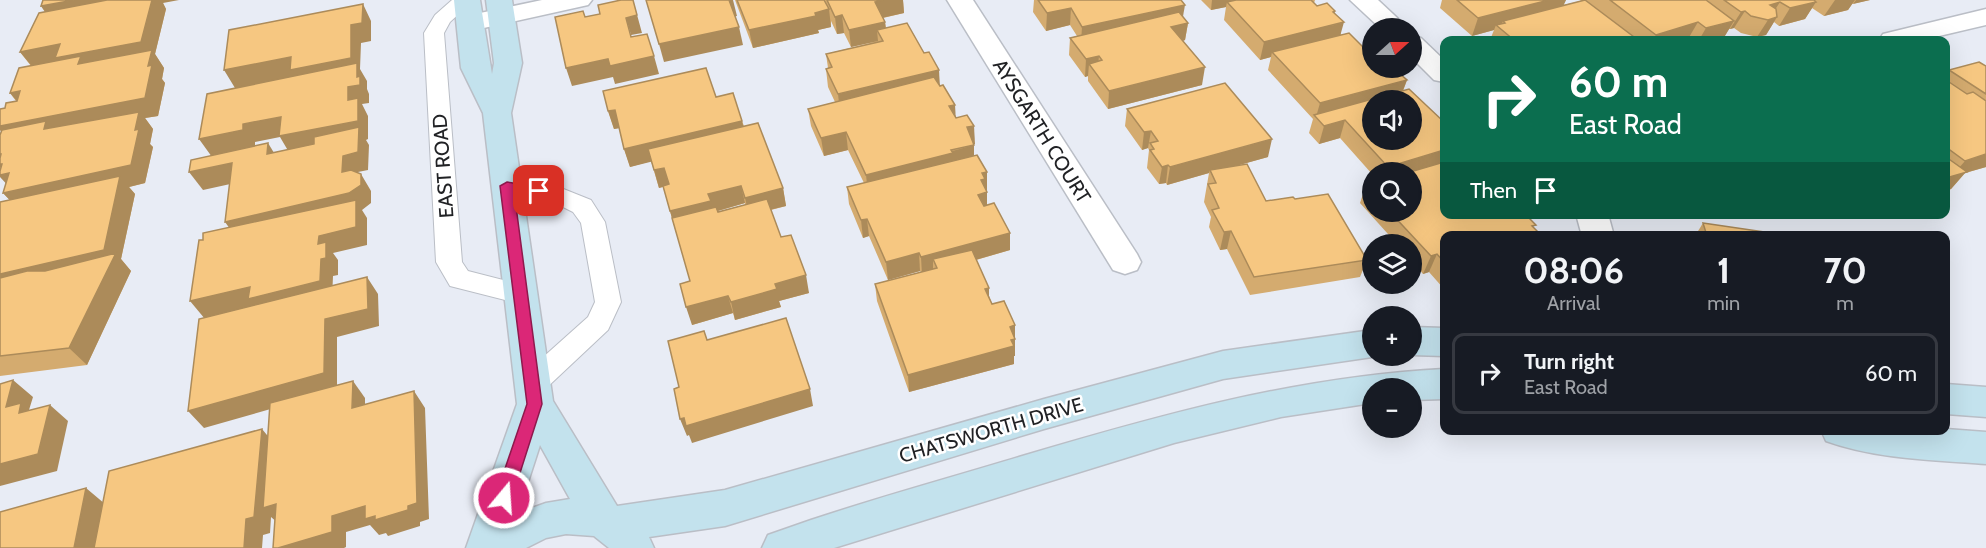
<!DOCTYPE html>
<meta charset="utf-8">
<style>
body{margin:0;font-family:Cabin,sans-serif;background:#242831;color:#f1f3f6;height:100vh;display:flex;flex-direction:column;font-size:22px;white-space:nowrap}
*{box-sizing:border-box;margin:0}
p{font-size:20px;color:#9ea1a6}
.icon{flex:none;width:33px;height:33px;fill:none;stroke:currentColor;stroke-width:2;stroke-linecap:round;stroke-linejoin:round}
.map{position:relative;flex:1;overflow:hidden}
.panel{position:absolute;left:1440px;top:231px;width:510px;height:204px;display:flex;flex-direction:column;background:#171b24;border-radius:12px;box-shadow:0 6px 24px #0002}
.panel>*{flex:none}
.banner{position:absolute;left:1440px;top:36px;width:510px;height:183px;border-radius:12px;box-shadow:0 6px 24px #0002;background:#0b6e4f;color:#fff;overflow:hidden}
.needle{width:39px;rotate:69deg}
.controls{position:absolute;left:1362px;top:18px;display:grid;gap:12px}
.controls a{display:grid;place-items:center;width:60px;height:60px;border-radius:50%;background:#171b24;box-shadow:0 6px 24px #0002;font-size:30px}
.pin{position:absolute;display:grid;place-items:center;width:51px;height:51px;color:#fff;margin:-26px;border-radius:12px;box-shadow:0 3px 9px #0006}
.me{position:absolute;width:66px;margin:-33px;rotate:18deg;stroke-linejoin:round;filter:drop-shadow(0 0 4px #0008)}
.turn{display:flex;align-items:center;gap:21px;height:126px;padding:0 30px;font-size:27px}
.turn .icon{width:78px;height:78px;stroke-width:2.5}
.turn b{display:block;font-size:42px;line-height:51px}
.then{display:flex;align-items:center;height:57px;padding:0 30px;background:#0003;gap:12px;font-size:22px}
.eta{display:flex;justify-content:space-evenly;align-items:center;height:102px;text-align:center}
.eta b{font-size:36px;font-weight:800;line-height:42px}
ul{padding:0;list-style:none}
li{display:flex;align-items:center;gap:18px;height:81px;margin:0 12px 9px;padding:0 18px;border:3px solid #363941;border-radius:12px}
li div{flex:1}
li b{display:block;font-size:22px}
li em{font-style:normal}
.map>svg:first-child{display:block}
</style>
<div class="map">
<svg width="1986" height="548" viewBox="0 0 1986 548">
<rect width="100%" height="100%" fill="#e8ecf5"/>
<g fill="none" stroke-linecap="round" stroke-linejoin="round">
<defs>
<g id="lane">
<polygon points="452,0 474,0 450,22 444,33 462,262 468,271 530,287 534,294 530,301 521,304 450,286 436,262 424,33 435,15"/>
<polygon points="507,178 556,186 591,200 605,222 621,302 608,330 542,392 532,395 522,392 518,384 522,376 588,317 595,302 581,223 573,212 551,201 499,192 495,186 499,180"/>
</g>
<g id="street">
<polygon points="542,0 592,0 588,5 470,31 461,29 457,23 461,17"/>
<polygon points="947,0 973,0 1137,254 1141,262 1137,270 1125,274 1113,270"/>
<polygon points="1350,0 1378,0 1408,28 1380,28"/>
<polygon points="1986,9 1986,25 1922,40 1879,40 1883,34"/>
<polygon points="1412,36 1421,38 1444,60 1444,82 1434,80 1412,58"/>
<polygon points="1576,214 1608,214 1614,236 1582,236"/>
</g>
<g id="secondary">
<path d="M454,0H480L492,74L494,63L486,0H512L522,63L511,113L553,401L617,506L725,490L1044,399L1223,351L1372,330V356H1379L1223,379L1044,429L725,526L649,537L654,548H609L594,536L566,534L546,538L526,548H466L517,404L483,113L461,68ZM540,445L570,499L546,503L518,513Z"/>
<polygon points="1412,327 1444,328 1444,356 1412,355"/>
<path d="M1444,369V399L1412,400V388H1372V403L1281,417L1174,443L834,548H762L768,535L811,520C880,497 950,478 1019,457C1161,415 1295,377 1444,369Z"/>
<polygon points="1946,384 1986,387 1986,417 1946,414"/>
<path d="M1946,429L1986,432V464C1933,460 1876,459 1826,441L1821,430Z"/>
</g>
</defs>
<!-- lane casing -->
<use href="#lane" stroke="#babec6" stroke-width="2"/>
<!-- street casing -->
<use href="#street" stroke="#babec6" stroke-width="3"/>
<!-- secondary casing -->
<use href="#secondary" stroke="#babec6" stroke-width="3"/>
<!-- lane -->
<use href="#lane" fill="#fff" fill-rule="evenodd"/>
<!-- street -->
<use href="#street" fill="#fff" fill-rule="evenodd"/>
<!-- secondary -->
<use href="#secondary" fill="#c3e2ed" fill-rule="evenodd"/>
</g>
<!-- wall -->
<g fill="#d4ab6f" fill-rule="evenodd">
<polygon points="735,0 903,0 904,13 883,18 885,22 886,28 940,86 956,118 974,126 974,156 987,190 987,205 1010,250 976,260 992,304 1015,325 1015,356 1014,356 1014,364 909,392 877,301 875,284 921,272 920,271 888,280 869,236 863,238 849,204 847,187 864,183 848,150 824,156 811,126 808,109 835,102 828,87 826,69 828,68 826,54 878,41 851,47 844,33 837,34 831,21 831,27 818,30 819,33 753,48"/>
<polygon points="1034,0 1181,0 1183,17 1188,23 1185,40 1183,41 1202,85 1108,109 1088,81 1088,76 1085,77 1069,55 1070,38 1077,36 1070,25 1046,31 1033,12"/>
<polygon points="1201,0 1315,0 1314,3 1317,6 1335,13 1341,35 1372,68 1407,80 1403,91 1444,236 1444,289 1429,272 1423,274 1412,261 1412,244 1397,244 1360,203 1366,185 1372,183 1372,212 1412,212 1412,172 1372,172 1372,174 1340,138 1319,144 1309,133 1313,119 1268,70 1271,57 1260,60 1224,20 1226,7 1211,10"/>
<polygon points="1442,0 1566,0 1563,5 1581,1 1580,0 1870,0 1852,4 1848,10 1824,16 1812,8 1805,19 1779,26 1774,22 1766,35 1757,37 1741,33 1734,28 1730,29 1729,29 1723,39 1716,40 1690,40 1688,39 1683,40 1490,40 1494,30 1472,36 1440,8"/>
<polygon points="163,3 166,9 155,54 164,68 162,79 165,83 158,116 145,118 153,129 150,144 153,147 145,183 129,187 135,194 121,259 131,271 87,365 0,376 0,202 10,200 3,193 6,183 0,167 0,135 1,131 0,130 0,109 5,108 16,101 10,93 31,66 20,52 45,12 41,6"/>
<polygon points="1986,66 1986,167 1965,173 1951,189 1946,191 1946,75 1949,70"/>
<path d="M716,97L742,121L744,126L783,188L786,206L771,210L781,237L809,293L779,301L781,307L735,320L733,313L692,325L690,281L663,187L659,188L651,161L630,167L624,149L619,128L614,129L608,111ZM745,203V205L718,212V211Z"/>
<polygon points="1127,109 1268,157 1235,166 1266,201 1295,199 1367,260 1360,277 1250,295 1227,249 1220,250 1209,227 1211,217 1204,202 1209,173 1167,185 1166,183 1159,184 1147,168 1149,150 1148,148 1142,150 1125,126"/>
<polygon points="1703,223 1792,236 1695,236"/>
</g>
<!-- shaded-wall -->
<g fill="#ac8b5a">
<polygon points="74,0 179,0 163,3 166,9 155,54 164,68 162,79 165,83 158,116 145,118 153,129 150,144 153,147 145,183 129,187 135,194 121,259 131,271 87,365 69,348 0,296 0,274 20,211 3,193 13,191 0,177 0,175 6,174 0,167 0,154 13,144 0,130 0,122 3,125 35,70 20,52 54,24 41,6"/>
<polygon points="633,0 642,33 631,35 637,55 626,18"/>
<polygon points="728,0 733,0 737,16 732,17"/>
<polygon points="883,0 903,0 904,13 877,19 875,2"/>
<polygon points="1212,0 1254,0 1227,2 1226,7 1211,10"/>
<polygon points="1549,0 1566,0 1560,13 1505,23 1503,21 1500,28 1496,25 1494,30 1472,36 1478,18"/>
<polygon points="1835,0 1855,0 1848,10 1824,16"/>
<polygon points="1856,0 1870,0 1853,4"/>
<polygon points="1780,2 1769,19 1777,17 1766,35 1757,37 1768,20 1770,5"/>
<polygon points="1816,2 1805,19 1779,26 1790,8"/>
<polygon points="363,4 371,21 371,41 361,43 360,69 367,81 367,89 369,94 369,103 362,104 368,116 368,139 366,140 369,145 368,170 353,173 353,190 290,154 280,137 255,142 255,147 212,157 199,139 243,124 281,117 358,121 235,88 224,70 351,25"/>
<polygon points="1185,5 1182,22 1081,44 1082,27"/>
<polygon points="1071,8 1070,25 1046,31 1047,13"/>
<polygon points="829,9 831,27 818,30 819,33 753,48 749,30"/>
<polygon points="1335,11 1331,26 1344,22 1339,40 1272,52 1271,57 1260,60 1264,42"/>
<polygon points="1745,11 1734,28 1730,29 1741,12"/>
<polygon points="842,15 844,33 837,34 835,17"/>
<polygon points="1734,21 1723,39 1716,40 1699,40 1706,28"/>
<polygon points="885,22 887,39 877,30 878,41 851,47 849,30"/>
<polygon points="1698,22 1688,39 1683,40 1653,40 1656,35"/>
<polygon points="1188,23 1185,40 1169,45 1171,27"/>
<polygon points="739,27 743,45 664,62 659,44"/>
<polygon points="654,56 659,74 615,84 613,77 572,86 566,68 608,59"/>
<polygon points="1099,56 1097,74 1089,64 1088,76 1085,77 1086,59"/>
<polygon points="1205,67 1202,85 1108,109 1109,91"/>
<polygon points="939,70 940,88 840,112 838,94"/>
<polygon points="1407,80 1400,98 1316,117 1320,103"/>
<polygon points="20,91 25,111 10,93"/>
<polygon points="955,105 956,122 949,106"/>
<polygon points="615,110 620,128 614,129 608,111"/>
<polygon points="1345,120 1340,138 1319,144 1324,126"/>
<polygon points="742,121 746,138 630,167 624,149"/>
<polygon points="974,126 975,144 968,145 967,127"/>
<polygon points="1151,131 1148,148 1142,150 1144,132"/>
<polygon points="846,132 848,150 824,156 821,138"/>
<polygon points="1272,139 1268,157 1211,173 1210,170 1209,173 1167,185 1170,167"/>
<polygon points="268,143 279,161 267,154"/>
<polygon points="974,145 974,162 868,193 866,175"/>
<polygon points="1444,150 1444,166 1412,172 1386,172 1388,167"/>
<polygon points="1986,154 1986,167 1965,173 1951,189 1946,191 1946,178 1951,177 1965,161"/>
<polygon points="232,163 244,181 203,190 189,172"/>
<polygon points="1168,165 1166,183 1159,184 1162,167"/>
<polygon points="664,168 669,185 659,188 654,170"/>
<polygon points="987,172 987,190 985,190 987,192 987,210 978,195 982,173"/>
<polygon points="361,174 371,191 371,203 362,210 367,218 367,245 333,253 338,260 338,275 333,276 332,299 205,319 190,301 318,244 319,236 238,240 225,222"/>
<polygon points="741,186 745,203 714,212 675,229 670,211 708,194"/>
<polygon points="783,188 786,206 749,215 745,198"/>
<polygon points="867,219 869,236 863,238 861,220"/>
<polygon points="1231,231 1227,249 1220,250 1224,232"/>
<polygon points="1010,233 1010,250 937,271 937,268 933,259 933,272 922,275 921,257"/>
<polygon points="919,253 920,271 888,280 886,262"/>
<polygon points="1437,254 1429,272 1423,274 1431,256"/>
<polygon points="806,275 809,293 779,301 781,307 735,320 731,302 775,284"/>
<polygon points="367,277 378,294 379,326 337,337 337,390 204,428 188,411 325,319"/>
<polygon points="989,288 989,305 985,289"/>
<polygon points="728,296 733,313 692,325 686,307"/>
<polygon points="1015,325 1015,356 1014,356 1014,364 909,392 908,375 1010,327"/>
<polygon points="13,380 33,397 29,410 38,430 6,407"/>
<polygon points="353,381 365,398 365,425 352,408"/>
<polygon points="810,389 813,406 692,443 689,435 687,436 680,419"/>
<polygon points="414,391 425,408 429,519 420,522 420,526 388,536 386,533 379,535 370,525 346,532 346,547 344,548 278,548 332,516"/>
<polygon points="50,405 68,421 57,471 0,486 0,464"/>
<polygon points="262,429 276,446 276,504 279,524 271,517 270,533 263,535 262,548 244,548 246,519"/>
<polygon points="86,488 105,504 97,548 74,548"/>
</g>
<!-- building -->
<g fill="#f6c781" stroke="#ac8b5a" stroke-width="1.5" fill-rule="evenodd">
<polygon points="43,0 74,0 41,6"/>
<polygon points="107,0 152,0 141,42 55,58 60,44 20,52 39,13"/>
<polygon points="621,0 633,0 637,15 626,18 631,37 647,34 654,56 610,66 608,59 566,68 555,17 583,11 585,17 600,14 598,5"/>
<polygon points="646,0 729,0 739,27 659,44"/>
<polygon points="737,0 824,0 829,9 815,13 816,16 749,30"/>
<polygon points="827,0 883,0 875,2 885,22 849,30 842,15 835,17"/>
<polygon points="1038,0 1181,0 1185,5 1082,27 1071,8 1047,13"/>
<polygon points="1236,0 1311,0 1317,6 1327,3 1335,11 1333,12 1344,22 1264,42 1227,2"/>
<polygon points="1457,0 1549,0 1478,18"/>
<polygon points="1585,0 1638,40 1530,40 1528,39 1524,40 1514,40 1496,25 1505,23 1503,21"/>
<polygon points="1610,0 1706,0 1734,21 1706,28 1698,22 1656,35"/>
<polygon points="1724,0 1814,0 1816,2 1790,8 1780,2 1770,5 1776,9 1777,17 1768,20 1751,16 1745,11 1741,12"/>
<polygon points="363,4 362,23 351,25 351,58 290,70 291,57 224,70 229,30"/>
<polygon points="1179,12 1188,23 1171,27 1205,67 1109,91 1089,64 1102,60 1099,56 1086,59 1070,38"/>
<polygon points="907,23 924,53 929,52 939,70 838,94 826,69 832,67 826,54 883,41 877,30"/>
<polygon points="1349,33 1372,56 1372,68 1393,68 1407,80 1320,103 1272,52"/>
<polygon points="152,50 148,66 152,65 145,98 0,126 0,109 5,108 6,103 17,101 20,91 10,93 19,68 81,56 78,64"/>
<polygon points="1979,62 1986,66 1986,94 1949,70"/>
<polygon points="357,63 357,77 360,76 360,85 348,87 348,100 358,98 358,121 279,136 281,117 243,124 243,130 199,139 207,94"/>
<polygon points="706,68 716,97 733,93 742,121 624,149 615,110 608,111 603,91"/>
<polygon points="934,77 940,86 943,85 955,105 949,106 956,118 967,115 974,126 967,127 974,145 951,150 953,153 866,175 846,132 821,138 808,109"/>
<polygon points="1946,80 1967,94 1973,92 1986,101 1986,154 1965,161 1946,147"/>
<polygon points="1225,83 1272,139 1170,167 1168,165 1162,167 1150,150 1154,149 1150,143 1158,141 1151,131 1144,132 1127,109"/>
<path d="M1409,89L1444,122V150L1388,167L1345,120L1324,126L1314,115ZM1372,100H1412V140H1372Z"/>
<polygon points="139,112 135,130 139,129 131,165 3,193 9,173 0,175 0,171 2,164 0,164 0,158 1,154 0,154 0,135 2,130 46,121 44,129"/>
<polygon points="758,123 783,188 745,198 741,186 708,194 711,201 670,211 663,186 669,184 664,168 654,170 648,149"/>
<polygon points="359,127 358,152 343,156 342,172 351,170 361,174 361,185 349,193 225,222 232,163 189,172 191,160 268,143 267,154 314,144 314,137"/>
<polygon points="977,155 987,172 982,173 985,179 981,180 987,192 978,195 984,206 994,203 1010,233 921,257 919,253 886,262 867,219 861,220 847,187"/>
<polygon points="1946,157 1967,172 1946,178"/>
<polygon points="1444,162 1444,214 1525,214 1536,225 1532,226 1542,236 1444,236 1444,262 1437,254 1431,256 1390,212 1412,212 1412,172 1410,172"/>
<polygon points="1247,164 1266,201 1293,197 1295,199 1328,194 1367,260 1254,277 1231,231 1224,232 1212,210 1219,208 1208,184 1216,183 1210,170"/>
<polygon points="120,176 104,250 0,274 0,202"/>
<polygon points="1372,183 1372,192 1366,185"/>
<polygon points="767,199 781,237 791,235 806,275 775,284 777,289 731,302 728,296 686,307 680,284 690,281 672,218 716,207 718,212"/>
<polygon points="356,200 356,227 319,236 318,244 326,242 326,258 321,259 320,281 248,299 250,287 190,301 199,240 203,240 203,233"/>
<polygon points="1703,223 1792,236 1707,236"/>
<polygon points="972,250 989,288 985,289 992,304 1004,301 1015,325 1010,327 1015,339 1011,340 1014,346 908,375 875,284 937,268 933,259"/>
<polygon points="116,253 69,348 0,356 0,278 27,271 45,271"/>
<polygon points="367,277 368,309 325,319 324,373 188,411 199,319"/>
<polygon points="786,318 810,389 686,426 684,418 680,419 674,389 679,387 668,341 704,331 707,340"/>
<polygon points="13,380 6,407 21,403 19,413 50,405 38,454 0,464 0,384"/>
<polygon points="353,381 352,408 414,391 417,503 408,506 408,510 375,520 375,516 365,519 365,506 332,516 332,532 278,548 273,548 276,504 263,508 270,403"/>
<polygon points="262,429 254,517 246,519 244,548 94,548 109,471"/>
<polygon points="86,488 74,548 0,548 0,512"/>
</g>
<!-- route -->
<polygon fill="#db2777" stroke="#8e194d" stroke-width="1.5" points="507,182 539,187 546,191 539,195 514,191 542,404 512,498 509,503 504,505 498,503 495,498 527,404 500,186"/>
<g text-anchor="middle" stroke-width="5" stroke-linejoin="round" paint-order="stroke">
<!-- street labels -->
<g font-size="20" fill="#212225" stroke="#fff">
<text transform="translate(1042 131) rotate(58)" y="7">AYSGARTH COURT</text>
<text transform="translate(443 166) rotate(-94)" y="7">EAST ROAD</text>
<text transform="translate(991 430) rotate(-16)" y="7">CHATSWORTH DRIVE</text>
</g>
</g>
</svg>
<div class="controls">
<a><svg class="needle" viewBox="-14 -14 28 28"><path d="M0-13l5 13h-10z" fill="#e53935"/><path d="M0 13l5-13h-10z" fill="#9ea1a6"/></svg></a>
<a><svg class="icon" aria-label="sound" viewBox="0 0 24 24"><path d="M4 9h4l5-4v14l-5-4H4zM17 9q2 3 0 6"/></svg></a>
<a><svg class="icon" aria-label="search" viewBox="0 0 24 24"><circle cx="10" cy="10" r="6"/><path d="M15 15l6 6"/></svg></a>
<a><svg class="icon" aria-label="layers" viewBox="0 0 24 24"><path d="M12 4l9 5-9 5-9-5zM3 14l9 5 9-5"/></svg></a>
<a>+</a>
<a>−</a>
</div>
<div class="pin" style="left:539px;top:191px;background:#d93025"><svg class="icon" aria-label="arrive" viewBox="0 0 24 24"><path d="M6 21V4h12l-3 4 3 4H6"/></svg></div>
<svg class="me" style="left:504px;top:498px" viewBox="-20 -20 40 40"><circle r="17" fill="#db2777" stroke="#fff" stroke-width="3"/><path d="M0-11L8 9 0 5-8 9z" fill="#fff"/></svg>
<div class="banner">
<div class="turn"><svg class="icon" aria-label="right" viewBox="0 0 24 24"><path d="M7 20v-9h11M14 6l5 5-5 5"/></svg><div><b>60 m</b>East Road</div></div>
<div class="then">Then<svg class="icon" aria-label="arrive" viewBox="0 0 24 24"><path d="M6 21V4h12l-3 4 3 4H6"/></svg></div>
</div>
<section class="panel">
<div class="eta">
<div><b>08:06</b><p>Arrival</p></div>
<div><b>1</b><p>min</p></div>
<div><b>70</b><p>m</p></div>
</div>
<ul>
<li><svg class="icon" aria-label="right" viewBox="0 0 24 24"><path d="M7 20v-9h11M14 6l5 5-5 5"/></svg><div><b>Turn right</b><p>East Road</p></div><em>60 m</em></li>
</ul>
</section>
</div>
